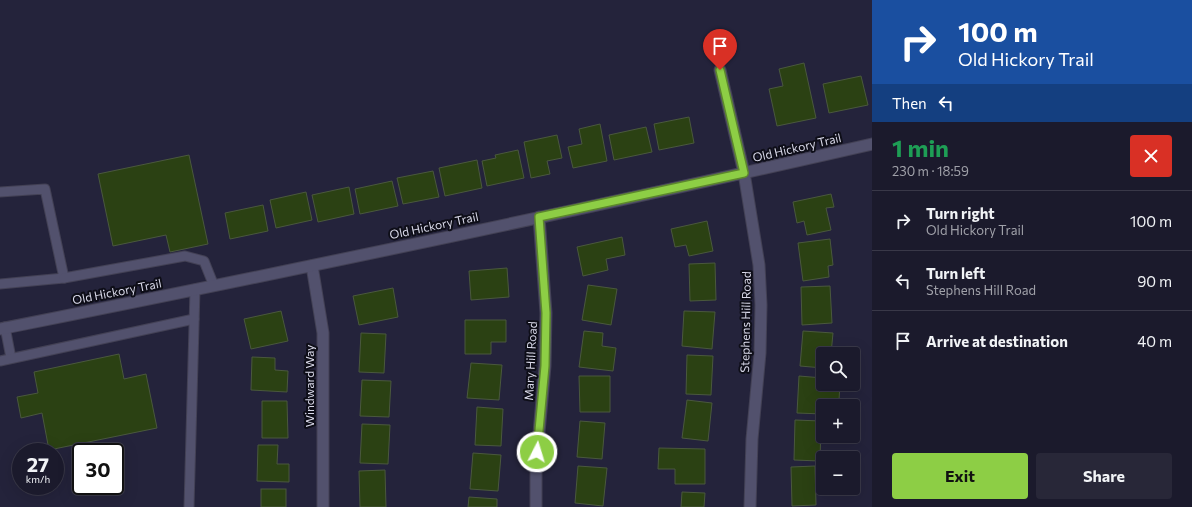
<!DOCTYPE html>
<meta charset="utf-8">
<style>
body{margin:0;font-family:Commissioner,sans-serif;background:#282738;color:#f1f3f6;height:100vh;display:flex;flex-direction:column;font-size:15px;white-space:nowrap}
*{box-sizing:border-box;margin:0}
p{font-size:13px;color:#a0a1a9}
.icon{flex:none;width:22px;height:22px;fill:none;stroke:currentColor;stroke-width:2;stroke-linecap:round;stroke-linejoin:round}
.map{position:relative;flex:1;overflow:hidden}
.drawer{display:flex;flex-direction:column;background:#1b1a2c;width:320px}
.drawer>*{flex:none}
.banner{background:#1a4fa0;color:#fff;overflow:hidden}
.controls{position:absolute;left:816px;top:347px;display:grid;gap:8px}
.controls a{display:grid;place-items:center;width:44px;height:44px;border-radius:4px;background:#1b1a2c;box-shadow:0 4px 16px #0002,0 0 0 1px #393848;font-size:20px}
.speed{position:absolute;left:12px;top:443px;display:flex;gap:8px;font-size:20px;font-weight:700;text-align:center}
.speed>*{display:grid;place-content:center;width:52px;height:52px;border-radius:50%;background:#1b1a2c;box-shadow:0 4px 16px #0002,0 0 0 1px #393848;line-height:1}
.speed small{font-size:10px;font-weight:400}
.speed .limit{border:2px solid #111;border-radius:6px;background:#fff;color:#111}
.pin{position:absolute;display:grid;place-items:center;width:34px;height:34px;color:#fff;margin:-41px -17px;border-radius:50% 50% 50% 0;rotate:-45deg;box-shadow:0 0 4px #0007}
.pin .icon{rotate:45deg}
.me{position:absolute;width:44px;margin:-22px;rotate:5deg;stroke-linejoin:round;filter:drop-shadow(0 0 3px #0008)}
.turn{display:flex;align-items:center;gap:14px;height:84px;padding:0 20px;font-size:18px}
.turn .icon{width:52px;height:52px;stroke-width:2.5}
.turn b{display:block;font-size:28px;line-height:34px}
.then{display:flex;align-items:center;height:38px;padding:0 20px;background:#0003;gap:8px;font-size:15px}
.round{display:grid;place-items:center;flex:none;width:42px;height:42px;border-radius:4px;background:#282738}
.head{display:flex;align-items:center;justify-content:space-between;height:68px;padding:0 20px}
h1{font-size:24px;font-weight:700;line-height:30px;color:#1e9e55}
.action{display:flex;gap:8px;margin-top:auto;padding:8px 20px}
.action a{flex:1;height:46px;border-radius:4px;background:#8dce45;color:#111;font-size:16px;font-weight:700;line-height:46px;text-align:center}
.action a+a{background:#282738;color:#f1f3f6}
ul{padding:0;list-style:none}
li{display:flex;align-items:center;gap:12px;height:60px;padding:0 20px;border-top:1px solid #393848}
li div{flex:1}
li b{display:block;font-size:15px}
li em{font-style:normal}
main{display:flex;flex:1;min-height:0}
.map>svg:first-child{display:block}
</style>
<main>
<div class="map">
<svg width="872" height="507" viewBox="0 0 872 507">
<rect width="100%" height="100%" fill="#24233b"/>
<!-- building -->
<g fill="#2b4113" stroke="#4a583e">
<polygon points="804,63 816,118 777,126 769,89 783,86 779,69"/>
<polygon points="861,76 868,105 829,113 823,84"/>
<polygon points="689,117 694,143 659,150 654,124"/>
<polygon points="600,124 607,161 573,168 568,147 582,144 579,129"/>
<polygon points="646,127 652,152 614,160 609,135"/>
<polygon points="557,135 562,158 547,161 550,174 531,178 524,142"/>
<polygon points="518,150 524,178 487,186 482,161 496,158 495,155"/>
<polygon points="189,155 208,244 170,252 166,235 113,246 98,174"/>
<polygon points="477,160 482,188 445,196 439,168"/>
<polygon points="433,171 439,197 403,204 397,178"/>
<polygon points="392,181 398,206 360,214 355,189"/>
<polygon points="349,187 354,214 318,222 312,195"/>
<polygon points="306,192 312,220 276,228 270,200"/>
<polygon points="831,194 834,207 826,208 831,230 807,235 804,221 797,223 793,202"/>
<polygon points="263,205 268,231 230,239 225,213"/>
<polygon points="707,221 713,251 689,256 686,245 675,247 671,229"/>
<polygon points="622,237 625,255 606,259 608,270 583,276 577,247"/>
<polygon points="830,239 833,265 828,266 829,277 803,281 798,243"/>
<polygon points="715,263 716,300 690,301 689,264"/>
<polygon points="507,268 509,297 471,300 469,271"/>
<polygon points="588,285 617,289 611,325 582,320"/>
<polygon points="830,286 832,323 802,325 801,287"/>
<polygon points="393,288 398,317 359,325 353,296"/>
<polygon points="281,311 288,341 251,349 244,319"/>
<polygon points="684,311 715,312 712,349 682,346"/>
<polygon points="465,320 506,320 506,342 491,342 491,354 465,354"/>
<polygon points="584,331 603,333 602,346 616,348 613,371 579,367"/>
<polygon points="803,331 833,333 831,354 823,354 823,368 800,366"/>
<polygon points="361,333 386,334 384,373 359,372"/>
<polygon points="119,354 124,379 146,374 157,428 49,450 42,413 21,418 17,397 38,393 34,372"/>
<polygon points="687,355 713,356 711,395 686,394"/>
<polygon points="252,357 275,358 275,370 288,371 287,392 251,390"/>
<polygon points="471,363 502,365 499,400 467,398"/>
<polygon points="579,376 610,376 610,412 580,412"/>
<polygon points="799,376 823,378 823,384 840,384 839,400 828,399 827,406 823,406 823,414 797,413"/>
<polygon points="362,380 391,381 389,417 360,416"/>
<polygon points="687,400 712,403 708,441 682,438"/>
<polygon points="262,401 287,401 288,438 262,438"/>
<polygon points="477,407 503,409 501,446 475,445"/>
<polygon points="795,420 821,421 820,461 794,460"/>
<polygon points="580,421 605,423 602,459 577,457"/>
<polygon points="362,424 390,425 388,464 360,463"/>
<polygon points="258,445 278,445 277,464 289,464 289,482 257,481"/>
<polygon points="659,448 705,449 705,484 675,484 675,469 658,469"/>
<polygon points="473,453 501,455 498,491 470,489"/>
<polygon points="578,466 607,468 603,506 575,503"/>
<polygon points="815,466 816,505 792,506 791,467"/>
<polygon points="385,470 386,507 360,507 359,471"/>
<rect x="261" y="489" width="25" height="18"/>
<polygon points="682,492 705,493 704,507 681,507"/>
<polygon points="469,497 497,499 497,507 468,507"/>
</g>
<g fill="none" stroke-linecap="round" stroke-linejoin="round">
<defs>
<g id="service">
<polyline points="0,192 45,189 64,278 0,284"/>
<polyline points="64,278 185,256 204,261 214,286"/>
<polyline points="5,327 11,358"/>
<polyline points="0,361 194,319"/>
<polyline points="189,507 195,289"/>
</g>
<g id="minor">
<polyline points="720,70 744,173 759,265 761,305 760,353 752,439 750,507"/>
<polyline points="312,266 323,333 323,507"/>
<path d="M0,329C291,271 582,210 872,144"/>
<polyline points="536,507 536,466 545,366 546,313 539,217"/>
</g>
</defs>
<!-- service casing -->
<use href="#service" stroke="#434155" stroke-width="11"/>
<!-- minor casing -->
<use href="#minor" stroke="#434155" stroke-width="13"/>
<!-- service -->
<use href="#service" stroke="#52516d" stroke-width="9"/>
<!-- minor -->
<use href="#minor" stroke="#52516d" stroke-width="11"/>
</g>
<g fill="none" stroke-linecap="round" stroke-linejoin="round">
<defs>
<polyline id="route" points="537,452 545,366 546,313 539,217 744,173 720,70"/>
</defs>
<!-- route casing -->
<use href="#route" stroke="#5c862d" stroke-width="10"/>
<!-- route -->
<use href="#route" stroke="#8dce45" stroke-width="7"/>
</g>
<g text-anchor="middle" stroke-width="4" stroke-linejoin="round" paint-order="stroke">
<!-- street labels -->
<g font-size="12" fill="#d9d9e9" stroke="#0e0e18">
<text transform="translate(797 148) rotate(-13)" y="4">Old Hickory Trail</text>
<text transform="translate(434 226) rotate(-12)" y="4">Old Hickory Trail</text>
<text transform="translate(117 292) rotate(-11)" y="4">Old Hickory Trail</text>
<text transform="translate(746 322) rotate(-89)" y="4">Stephens Hill Road</text>
<text transform="translate(531 361) rotate(-87)" y="4">Mary Hill Road</text>
<text transform="translate(310 386) rotate(-90)" y="4">Windward Way</text>
</g>
</g>
</svg>
<div class="controls">
<a><svg class="icon" aria-label="search" viewBox="0 0 24 24"><circle cx="10" cy="10" r="6"/><path d="M15 15l6 6"/></svg></a>
<a>+</a>
<a>−</a>
</div>
<div class="speed"><div>27<small>km/h</small></div><div class="limit">30</div></div>
<div class="pin" style="left:720px;top:70px;background:#d93025"><svg class="icon" aria-label="arrive" viewBox="0 0 24 24"><path d="M6 21V4h12l-3 4 3 4H6"/></svg></div>
<svg class="me" style="left:537px;top:452px" viewBox="-20 -20 40 40"><circle r="17" fill="#8dce45" stroke="#fff" stroke-width="3"/><path d="M0-11L8 9 0 5-8 9z" fill="#fff"/></svg>
</div>
<section class="drawer">
<div class="banner">
<div class="turn"><svg class="icon" aria-label="right" viewBox="0 0 24 24"><path d="M7 20v-9h11M14 6l5 5-5 5"/></svg><div><b>100 m</b>Old Hickory Trail</div></div>
<div class="then">Then<svg class="icon" aria-label="left" viewBox="0 0 24 24"><path d="M17 20v-9H6M10 6l-5 5 5 5"/></svg></div>
</div>
<div class="head"><div><h1>1 min</h1><p>230 m · 18:59</p></div><a class="round" style="background:#d93025;color:#fff"><svg class="icon" aria-label="close" viewBox="0 0 24 24"><path d="M6 6l12 12M18 6L6 18"/></svg></a></div>
<ul>
<li><svg class="icon" aria-label="right" viewBox="0 0 24 24"><path d="M7 20v-9h11M14 6l5 5-5 5"/></svg><div><b>Turn right</b><p>Old Hickory Trail</p></div><em>100 m</em></li>
<li><svg class="icon" aria-label="left" viewBox="0 0 24 24"><path d="M17 20v-9H6M10 6l-5 5 5 5"/></svg><div><b>Turn left</b><p>Stephens Hill Road</p></div><em>90 m</em></li>
<li><svg class="icon" aria-label="arrive" viewBox="0 0 24 24"><path d="M6 21V4h12l-3 4 3 4H6"/></svg><div><b>Arrive at destination</b></div><em>40 m</em></li>
</ul>
<div class="action"><a>Exit</a><a>Share</a></div>
</section>
</main>
